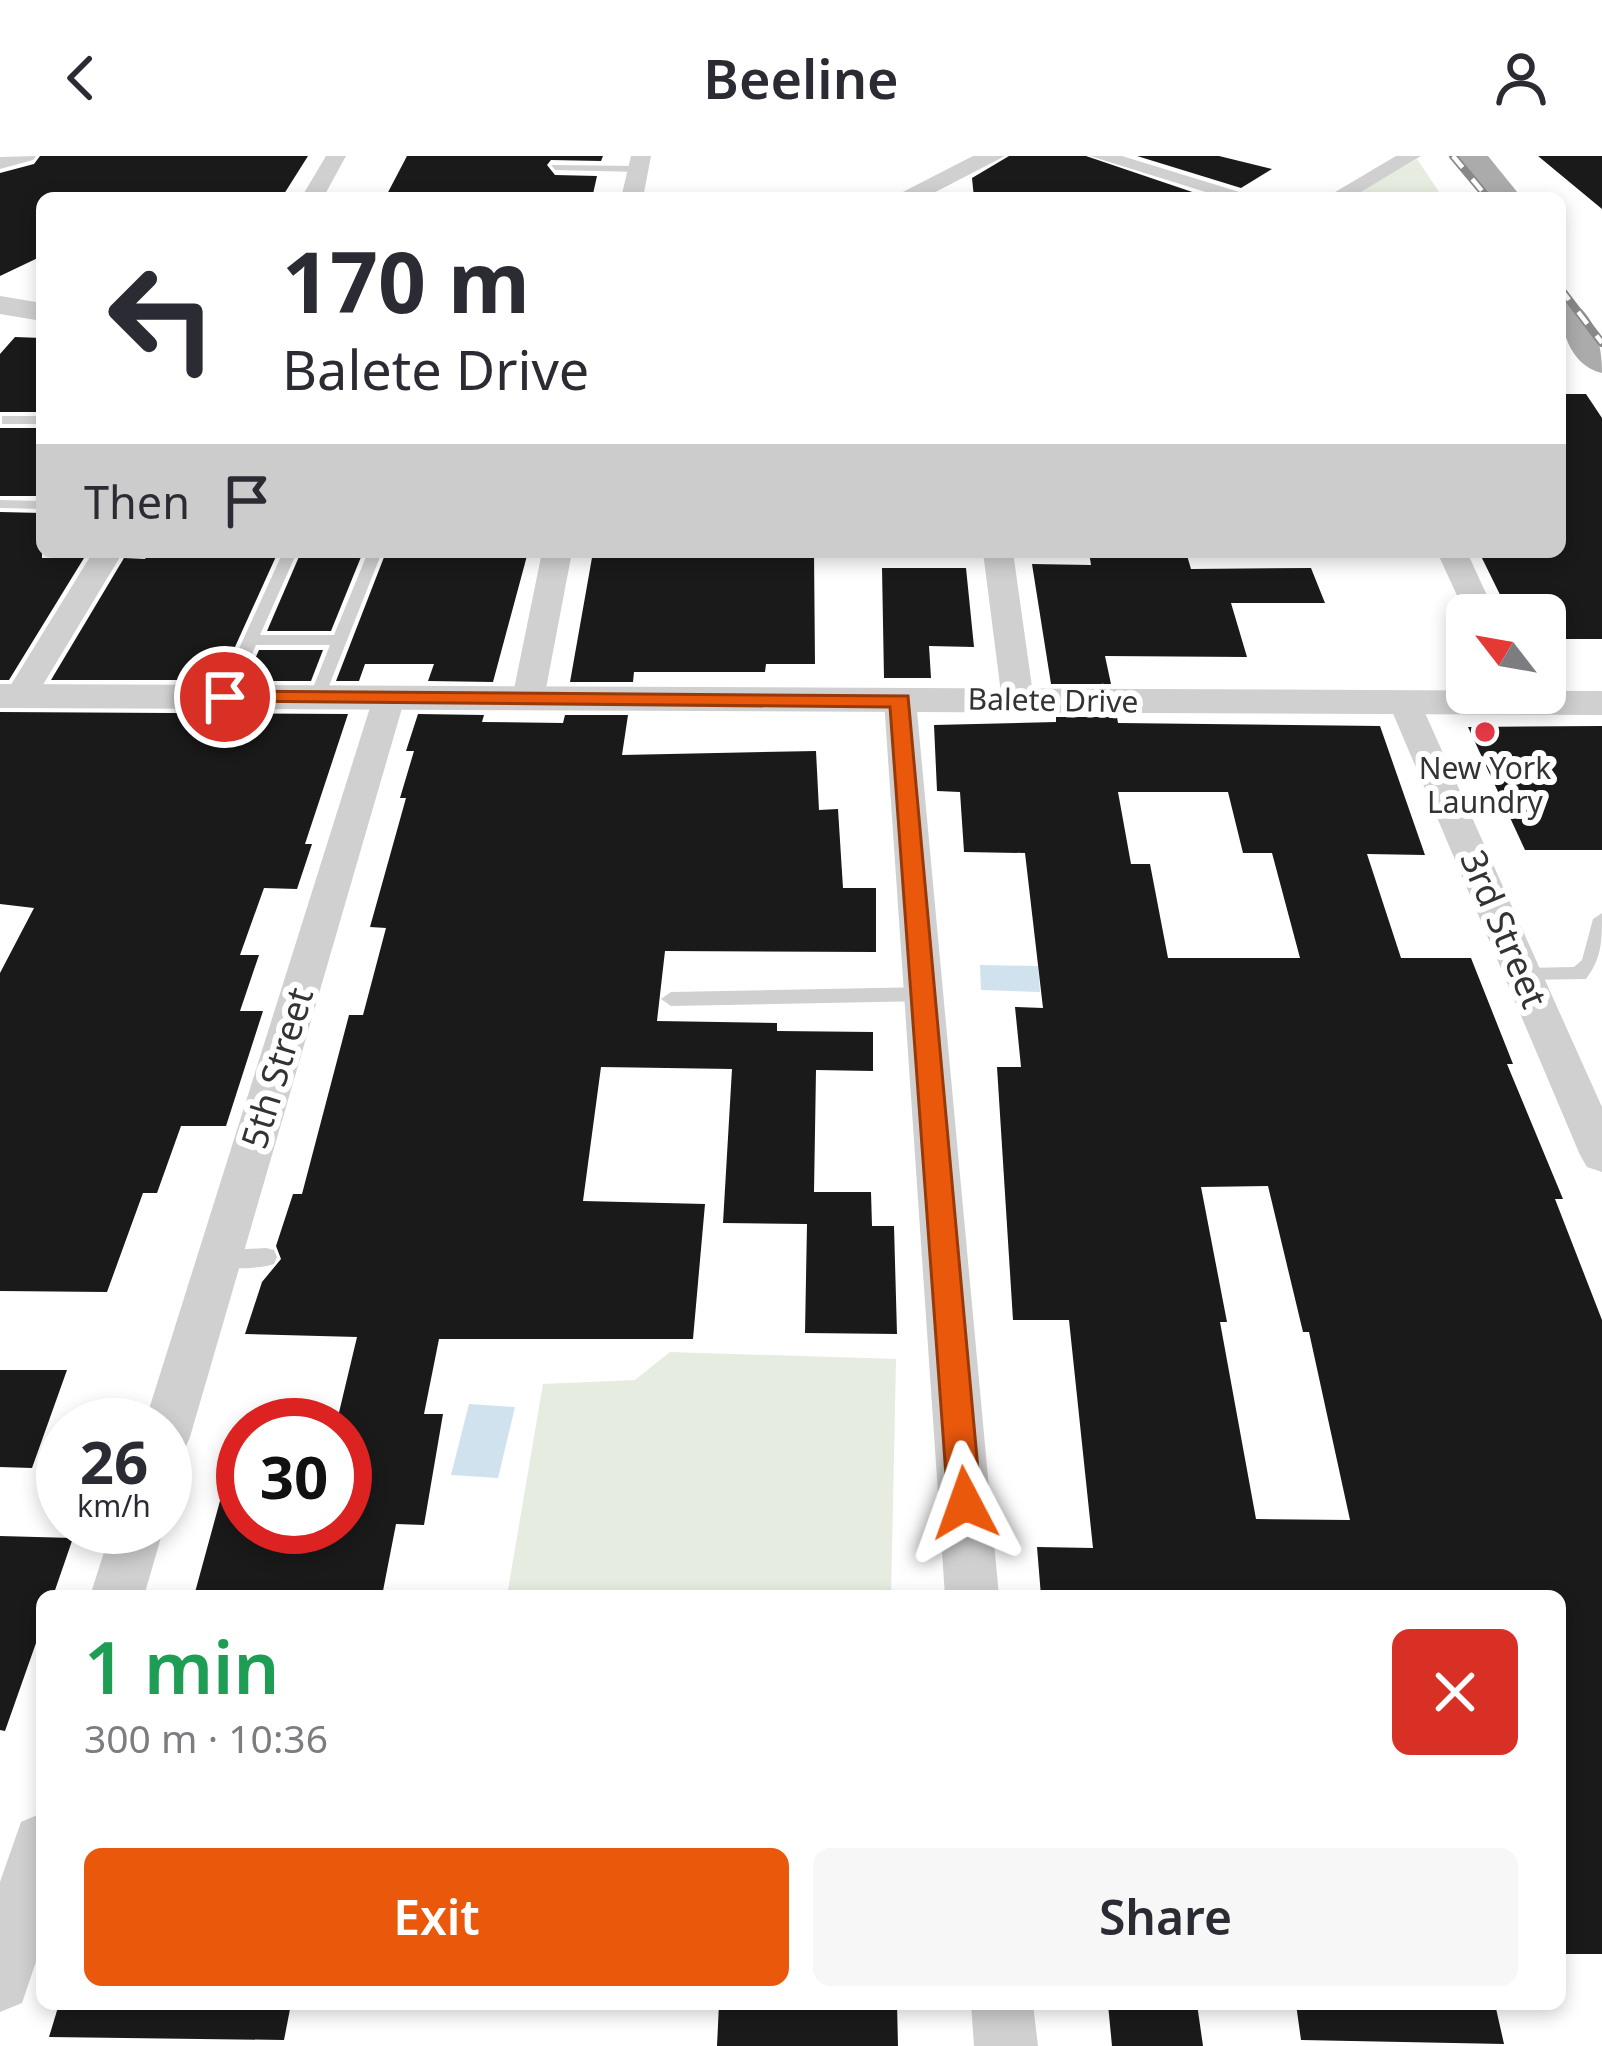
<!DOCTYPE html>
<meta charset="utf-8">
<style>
body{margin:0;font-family:"Noto Sans",sans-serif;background:#f7f7f7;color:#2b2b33;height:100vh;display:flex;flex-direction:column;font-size:45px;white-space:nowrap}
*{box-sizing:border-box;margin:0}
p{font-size:39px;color:#7c7c81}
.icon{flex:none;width:66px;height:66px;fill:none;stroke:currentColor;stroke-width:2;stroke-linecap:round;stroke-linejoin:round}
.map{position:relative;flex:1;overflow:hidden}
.side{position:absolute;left:36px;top:1434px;width:1530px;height:420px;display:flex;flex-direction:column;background:#fff;border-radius:18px;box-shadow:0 6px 18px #0003}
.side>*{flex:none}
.top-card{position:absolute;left:36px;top:36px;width:1530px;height:366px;border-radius:18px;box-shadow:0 6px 18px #0003;background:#fff;color:#2b2b33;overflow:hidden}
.needle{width:78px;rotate:301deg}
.fabs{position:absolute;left:1446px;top:438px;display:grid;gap:24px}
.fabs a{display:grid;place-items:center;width:120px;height:120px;border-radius:18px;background:#fff;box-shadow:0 6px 18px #0003;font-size:60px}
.speed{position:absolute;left:36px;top:1242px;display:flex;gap:24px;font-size:60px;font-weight:700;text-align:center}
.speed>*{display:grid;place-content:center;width:156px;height:156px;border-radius:50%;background:#fff;box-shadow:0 6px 18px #0003;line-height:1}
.speed small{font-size:30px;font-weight:400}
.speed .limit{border:18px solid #d22;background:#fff;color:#111}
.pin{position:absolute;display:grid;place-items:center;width:102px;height:102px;color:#fff;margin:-51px;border:6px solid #fff;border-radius:50%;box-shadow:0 3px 12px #0007}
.me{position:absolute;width:132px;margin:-66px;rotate:356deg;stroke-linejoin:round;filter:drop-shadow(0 0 9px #0008)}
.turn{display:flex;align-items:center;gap:42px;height:252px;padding:0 48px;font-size:54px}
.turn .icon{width:156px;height:156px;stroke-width:2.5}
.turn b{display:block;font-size:84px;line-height:102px}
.then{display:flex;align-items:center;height:114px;padding:0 48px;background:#0003;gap:24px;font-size:45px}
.round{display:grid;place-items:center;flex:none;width:126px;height:126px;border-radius:18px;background:#f7f7f7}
.summary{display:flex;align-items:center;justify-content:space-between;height:204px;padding:0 48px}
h1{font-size:72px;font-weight:600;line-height:90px;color:#1e9e55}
.action{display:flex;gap:24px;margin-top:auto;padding:24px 48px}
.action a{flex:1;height:138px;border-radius:18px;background:#ea580c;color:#fff;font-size:48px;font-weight:600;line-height:138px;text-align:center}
.action a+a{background:#f7f7f7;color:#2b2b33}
header{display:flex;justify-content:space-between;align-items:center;height:156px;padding:0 48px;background:#fff;font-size:54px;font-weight:600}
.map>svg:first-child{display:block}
</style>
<header><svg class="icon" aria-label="back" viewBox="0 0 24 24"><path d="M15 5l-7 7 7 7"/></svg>Beeline<svg class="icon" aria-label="person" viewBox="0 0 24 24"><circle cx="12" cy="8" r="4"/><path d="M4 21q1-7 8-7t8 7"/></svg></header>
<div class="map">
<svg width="1602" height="1890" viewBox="0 0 1602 1890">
<rect width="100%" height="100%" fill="#fff"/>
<!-- green -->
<g fill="#e6ecdf">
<polygon points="1417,3 1443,42 1350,42"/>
<polygon points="670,1196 896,1203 891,1440 507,1440 543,1228 635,1224"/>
</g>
<!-- water -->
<g fill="#cfe2ee">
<polygon points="980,809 1038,810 1040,836 981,834"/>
<polygon points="469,1248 515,1251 498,1322 451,1319"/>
</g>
<!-- building -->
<g fill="#1a1a1a" fill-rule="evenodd">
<polygon points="40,0 308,0 284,38 42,42 42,100 0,120 0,17 34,8"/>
<polygon points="407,0 603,0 601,5 551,4 547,9 555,19 597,20 593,38 385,42"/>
<polygon points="1009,0 1086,0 1210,42 974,42 972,22"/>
<polygon points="1137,0 1219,0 1272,13 1241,32"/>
<polygon points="1538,0 1602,0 1602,53"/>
<polygon points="15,181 42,182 42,256 0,256 0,198"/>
<polygon points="1560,238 1586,238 1602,262 1602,483 1545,483 1545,459 1510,459 1479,396 1560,396"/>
<rect x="0" y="272" width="42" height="68"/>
<polygon points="0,356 42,357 42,402 84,402 9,524 0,524"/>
<polygon points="149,396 278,396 220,524 51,524 124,402 145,403"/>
<polygon points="301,396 363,396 331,475 267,475"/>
<polygon points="386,396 528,396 493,526 428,525 434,508 365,508 359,525 336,525"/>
<polygon points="593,396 814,396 815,508 766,508 765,516 634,516 633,526 570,526"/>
<polygon points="1089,396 1186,396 1191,413 1311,412 1325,447 1231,447 1247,501 1105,500 1111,528 1051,528 1032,408 1091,409"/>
<polygon points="882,412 966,412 974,491 929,490 931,522 884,522"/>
<polygon points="259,494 323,494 311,525 245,525"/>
<polygon points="0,556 348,558 305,688 312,688 297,733 264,732 240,799 259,799 240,855 263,855 226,970 181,970 157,1037 143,1037 107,1136 0,1135 0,817 34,752 0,748"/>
<polygon points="418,558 484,559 482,566 563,567 565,559 628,559 622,599 816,595 819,654 838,653 843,732 876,732 876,796 665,795 657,865 777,867 777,875 873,876 873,915 816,914 814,1036 871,1036 872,1070 894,1070 897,1178 805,1177 807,1068 723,1067 732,913 601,911 583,1045 705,1048 693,1183 439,1183 424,1258 443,1258 424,1369 396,1368 382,1440 194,1440 232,1301 243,1303 243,1371 345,1371 345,1269 336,1269 357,1181 245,1178 262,1126 281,1103 276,1090 293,1038 302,1038 349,859 363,859 386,772 370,771 406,642 400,642 414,595 406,595"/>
<path d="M1056,561H1117L1118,567L1380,570L1425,699L1367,698L1401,802H1471L1513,908H1507L1563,1043H1555L1602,1164V1798H1560V1440H1041L1037,1391L1093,1392L1069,1164H1013L997,911H1021L1015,851L1043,852L1025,697L964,696L960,636L937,635L934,569L1056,566ZM1118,636H1228L1243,697H1272L1300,802H1168L1150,708H1131ZM1268,1030L1303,1176H1309L1350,1364L1256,1363L1220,1166H1227L1201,1031Z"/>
<polygon points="1602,570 1602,694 1525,694 1468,571"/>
<polygon points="0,1214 67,1214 32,1312 0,1311"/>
<polygon points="0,1380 73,1382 53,1440 42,1440 42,1470 5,1575 0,1574"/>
<polygon points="59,1848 291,1848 284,1884 49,1881"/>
<polygon points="719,1848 897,1848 898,1890 717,1890"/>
<polygon points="1108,1848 1197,1848 1203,1890 1112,1890"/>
<polygon points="1296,1848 1495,1848 1504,1888 1301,1884"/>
</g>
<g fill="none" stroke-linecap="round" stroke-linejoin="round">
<!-- service -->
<g fill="#d0d0d0" fill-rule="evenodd">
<polygon points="551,9 638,10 643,13 638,16 555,14"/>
<rect x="2" y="260" width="40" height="8"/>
<polygon points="0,344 42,345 42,353 0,352"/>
<polygon points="283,396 297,396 260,479 334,479 368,396 382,396 323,545 311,545 309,542 330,489 256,489 233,541 231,544 219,544 217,541"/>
<path d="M1602,757C1602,785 1602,802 1586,823L1517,824L1514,819L1517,814L1524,812L1574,811L1582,804L1593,763Z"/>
<polygon points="927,831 937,838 927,845 671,850 661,843 671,836"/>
<path d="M266,1092L274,1094L277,1101L274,1108C257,1113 229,1114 212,1109L209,1102L212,1095Z"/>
</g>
<!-- minor -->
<g fill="#d0d0d0" fill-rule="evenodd">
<polygon points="36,0 33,4 0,13 0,1"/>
<polygon points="326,0 346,0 323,42 301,42"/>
<polygon points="631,0 651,0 643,42 621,42"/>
<polygon points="1090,0 1122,0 1259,42 1225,42"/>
<polygon points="1396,0 1421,0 1351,42 1325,42"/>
<polygon points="93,396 123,396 32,547 8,547 4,540"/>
<polygon points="542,396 572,396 544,543 528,553 512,543"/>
<polygon points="983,396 1013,396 1034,545 1030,552 1006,552 1002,545"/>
<polygon points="1437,396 1467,396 1496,459 1467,461"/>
<polygon points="389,532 405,542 190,1281 183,1297 165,1303 165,1269 144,1269 373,542"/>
<polygon points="900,534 916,544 999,1440 945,1440 884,544"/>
<polygon points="1405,538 1421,548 1602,951 1602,1016 1587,1011 1580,999 1389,548"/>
<polygon points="112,1371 164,1371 144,1440 90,1440"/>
<polygon points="42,1657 42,1788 22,1847 0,1856 0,1726 21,1666"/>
<polygon points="971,1848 1033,1848 1038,1890 974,1890"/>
</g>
<!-- tertiary -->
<g fill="#d0d0d0" fill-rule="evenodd">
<polygon points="973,0 1005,0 924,42 891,42"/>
<polygon points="0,140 42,147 42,165 0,158"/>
<polygon points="0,528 1602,535 1602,559 0,552"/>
</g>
<!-- primary -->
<g fill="#ababab" fill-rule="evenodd">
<polygon points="1457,0 1488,0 1522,42 1490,42"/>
<path d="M1560,141C1594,150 1602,187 1602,217C1568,209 1560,171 1560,141Z"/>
</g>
<defs>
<g id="rail">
<polyline points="1453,0 1488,42"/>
<polyline points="1560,132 1602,187"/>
</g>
</defs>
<!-- rail casing -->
<use href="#rail" stroke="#888" stroke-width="8"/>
<!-- rail -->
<use href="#rail" stroke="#fff" stroke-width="4.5" stroke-dasharray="15" stroke-linecap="butt"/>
</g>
<!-- route -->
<polygon fill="#ea580c" stroke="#983908" stroke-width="3" points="225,535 908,540 981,1347 977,1358 965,1362 953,1358 948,1347 890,551 218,545 214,541"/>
<!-- markers -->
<circle fill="#e63946" stroke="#fff" stroke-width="4.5" cx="1485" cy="576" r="12"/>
<g text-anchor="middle" stroke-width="12" stroke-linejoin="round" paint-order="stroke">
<!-- far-street labels -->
<g font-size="30" fill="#333" stroke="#fff">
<text transform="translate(1053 545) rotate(1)" y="10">Balete Drive</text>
</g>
<!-- far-poi labels -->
<g font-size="30" fill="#333" stroke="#fff">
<text x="1485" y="623">New York<tspan x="1485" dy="34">Laundry</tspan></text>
</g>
<!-- street labels -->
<g font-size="36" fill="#333" stroke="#fff">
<text transform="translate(1504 773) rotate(67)" y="13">3rd Street</text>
<text transform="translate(277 912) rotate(-73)" y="13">5th Street</text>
</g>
</g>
</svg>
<div class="fabs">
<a><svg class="needle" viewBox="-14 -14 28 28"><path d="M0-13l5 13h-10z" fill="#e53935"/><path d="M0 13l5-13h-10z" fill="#7c7c81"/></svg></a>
</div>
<div class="speed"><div>26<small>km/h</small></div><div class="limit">30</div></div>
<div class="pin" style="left:225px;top:541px;background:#d93025"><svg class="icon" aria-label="arrive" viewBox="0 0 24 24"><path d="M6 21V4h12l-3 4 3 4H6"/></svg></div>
<svg class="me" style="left:965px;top:1347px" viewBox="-20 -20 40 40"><path d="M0-17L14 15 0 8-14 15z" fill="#ea580c" stroke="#fff" stroke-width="4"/></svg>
<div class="top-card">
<div class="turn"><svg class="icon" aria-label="left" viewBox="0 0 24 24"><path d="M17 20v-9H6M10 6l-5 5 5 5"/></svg><div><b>170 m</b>Balete Drive</div></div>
<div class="then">Then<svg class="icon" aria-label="arrive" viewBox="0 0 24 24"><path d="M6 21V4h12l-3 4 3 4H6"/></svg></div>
</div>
<section class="side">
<div class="summary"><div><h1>1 min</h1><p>300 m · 10:36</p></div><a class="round" style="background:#d93025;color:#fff"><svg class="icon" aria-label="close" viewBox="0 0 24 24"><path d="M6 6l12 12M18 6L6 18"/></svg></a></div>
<div class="action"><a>Exit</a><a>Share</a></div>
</section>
</div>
